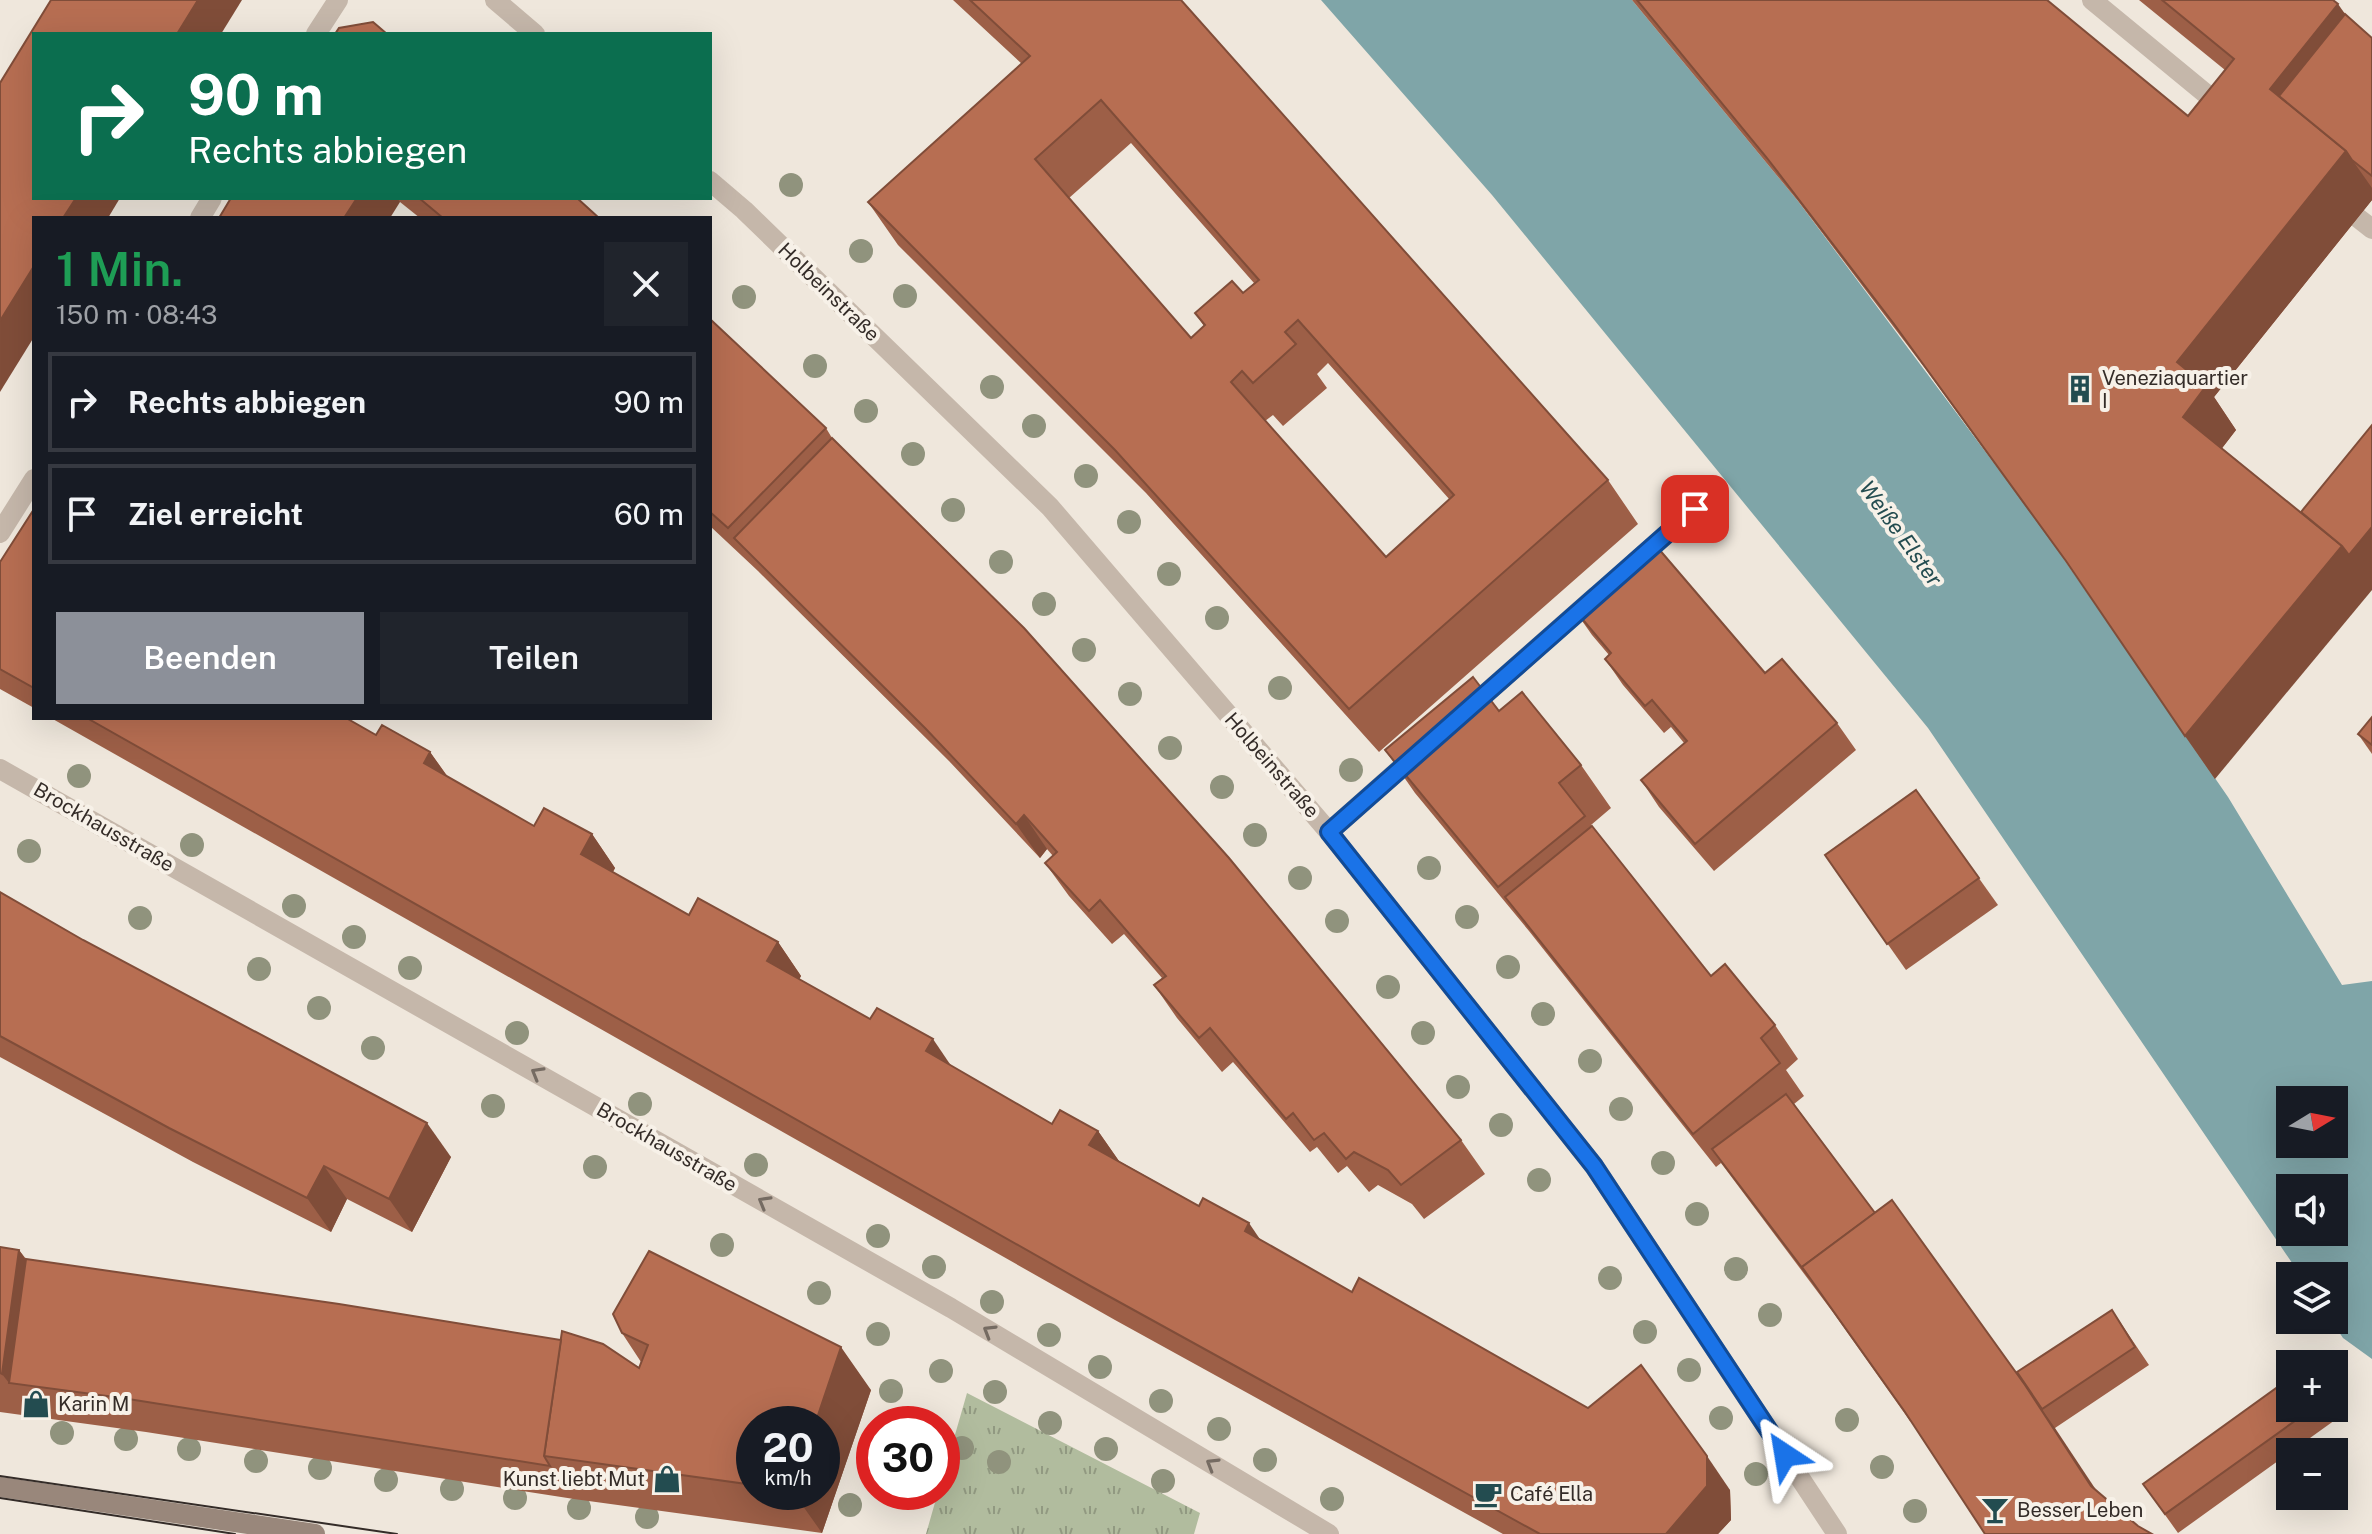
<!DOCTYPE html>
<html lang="de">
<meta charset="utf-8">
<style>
body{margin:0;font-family:"Public Sans",sans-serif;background:#20242c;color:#f1f3f6;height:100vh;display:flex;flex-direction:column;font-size:30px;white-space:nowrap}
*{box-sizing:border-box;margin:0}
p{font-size:26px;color:#9ea1a6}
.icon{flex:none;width:44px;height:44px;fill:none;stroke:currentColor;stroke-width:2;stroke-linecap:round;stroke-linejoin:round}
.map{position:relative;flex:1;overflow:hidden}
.sheet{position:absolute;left:32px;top:216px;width:680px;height:504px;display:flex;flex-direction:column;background:#171b24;border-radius:0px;box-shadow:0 8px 32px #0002}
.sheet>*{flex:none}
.banner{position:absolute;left:32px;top:32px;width:680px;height:168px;border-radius:0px;box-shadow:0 8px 32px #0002;background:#0b6e4f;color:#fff;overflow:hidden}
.needle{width:52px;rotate:80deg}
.fabs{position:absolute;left:2276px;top:1086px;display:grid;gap:16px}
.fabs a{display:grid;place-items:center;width:72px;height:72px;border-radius:0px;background:#171b24;box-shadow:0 8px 32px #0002;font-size:40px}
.speed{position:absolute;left:736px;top:1406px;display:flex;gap:16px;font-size:40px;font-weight:700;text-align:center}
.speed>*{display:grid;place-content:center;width:104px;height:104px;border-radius:50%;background:#171b24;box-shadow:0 8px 32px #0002;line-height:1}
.speed small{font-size:20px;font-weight:400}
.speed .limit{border:12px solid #d22;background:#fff;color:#111}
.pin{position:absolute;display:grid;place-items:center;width:68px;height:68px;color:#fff;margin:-34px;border-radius:16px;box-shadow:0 4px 12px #0006}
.me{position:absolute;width:88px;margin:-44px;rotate:327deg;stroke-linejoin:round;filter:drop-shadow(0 0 6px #0008)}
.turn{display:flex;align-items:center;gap:28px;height:168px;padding:0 24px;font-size:36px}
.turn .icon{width:104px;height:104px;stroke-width:2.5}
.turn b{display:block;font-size:56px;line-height:68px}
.round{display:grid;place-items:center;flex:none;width:84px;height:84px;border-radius:0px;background:#20242c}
.headline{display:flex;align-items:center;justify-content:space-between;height:136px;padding:0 24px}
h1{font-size:48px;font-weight:600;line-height:60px;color:#1e9e55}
.button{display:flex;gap:16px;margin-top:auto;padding:16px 24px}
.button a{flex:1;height:92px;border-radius:0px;background:#8c9099;color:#fff;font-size:32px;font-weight:600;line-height:92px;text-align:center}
.button a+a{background:#20242c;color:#f1f3f6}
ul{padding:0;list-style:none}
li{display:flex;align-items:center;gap:24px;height:100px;margin:0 16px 12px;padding:0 8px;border:4px solid #363941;border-radius:0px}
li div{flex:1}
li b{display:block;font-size:30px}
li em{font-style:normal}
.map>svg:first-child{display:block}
</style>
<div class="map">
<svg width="2372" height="1534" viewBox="0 0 2372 1534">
<defs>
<pattern id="park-tufts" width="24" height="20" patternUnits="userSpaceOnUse" patternTransform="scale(2)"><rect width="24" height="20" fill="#b1bc9e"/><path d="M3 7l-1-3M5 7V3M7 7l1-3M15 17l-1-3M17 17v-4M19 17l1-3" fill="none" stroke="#919981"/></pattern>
</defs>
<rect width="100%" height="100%" fill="#efe7dc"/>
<!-- park -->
<polygon fill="url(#park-tufts)" points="967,1393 1200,1513 1194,1534 926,1534 938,1492 942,1492 942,1480"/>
<!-- water -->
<path fill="#7fa5a8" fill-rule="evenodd" d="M1321,0H1632L1798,201L2041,526L2228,797L2342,985L2372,981V1359L2343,1338L2331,1320H2334V1276H2301L1928,728L1492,195ZM2290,1100H2334V1144H2290ZM2290,1188H2334V1232H2290Z"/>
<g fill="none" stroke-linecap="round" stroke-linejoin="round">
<!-- lane -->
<g stroke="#c5b7aa" stroke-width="20">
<polyline points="2092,0 2228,112"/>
<polyline points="2358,218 2372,229"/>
<polyline points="1635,562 1695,509"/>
<polyline points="1467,710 1596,596"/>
<polyline points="1329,832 1419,752"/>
</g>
<!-- street -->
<g stroke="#c5b7aa" stroke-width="20">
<polyline points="495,0 535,34"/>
<polyline points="316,34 338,0"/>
<polyline points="710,181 744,210 1050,507 1329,832 1594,1166 1837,1534"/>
<polyline points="200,218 212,198"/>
<polyline points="0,533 34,479"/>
<polyline points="0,769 951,1308 1329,1534"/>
</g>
<!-- secondary -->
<polyline stroke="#99877b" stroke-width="20" points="0,1487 315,1534"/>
<!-- tram -->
<g stroke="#342c28" stroke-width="2">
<polyline points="0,1476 397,1534"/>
<polyline points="0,1498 235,1534"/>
</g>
</g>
<!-- trees -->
<g fill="#90937d">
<circle cx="791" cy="185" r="12"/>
<circle cx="861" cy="251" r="12"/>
<circle cx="905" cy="296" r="12"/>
<circle cx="744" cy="297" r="12"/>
<circle cx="815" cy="366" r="12"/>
<circle cx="992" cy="387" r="12"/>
<circle cx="866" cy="411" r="12"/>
<circle cx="1034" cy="426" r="12"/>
<circle cx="913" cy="454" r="12"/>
<circle cx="1086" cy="476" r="12"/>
<circle cx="953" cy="510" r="12"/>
<circle cx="1129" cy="522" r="12"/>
<circle cx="1001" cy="562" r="12"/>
<circle cx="1169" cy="574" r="12"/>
<circle cx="1044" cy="604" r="12"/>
<circle cx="1217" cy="618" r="12"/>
<circle cx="1084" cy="650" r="12"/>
<circle cx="1280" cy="688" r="12"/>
<circle cx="1130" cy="694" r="12"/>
<circle cx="1170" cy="748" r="12"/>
<circle cx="1351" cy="770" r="12"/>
<circle cx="79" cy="776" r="12"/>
<circle cx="1222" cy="787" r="12"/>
<circle cx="1255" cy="835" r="12"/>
<circle cx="192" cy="845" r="12"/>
<circle cx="29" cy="851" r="12"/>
<circle cx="1429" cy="868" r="12"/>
<circle cx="1300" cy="878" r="12"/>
<circle cx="294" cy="906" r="12"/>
<circle cx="1467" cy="917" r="12"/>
<circle cx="140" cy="918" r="12"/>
<circle cx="1337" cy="921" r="12"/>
<circle cx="354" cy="937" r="12"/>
<circle cx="1508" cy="967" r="12"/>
<circle cx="410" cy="968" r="12"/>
<circle cx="259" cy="969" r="12"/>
<circle cx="1388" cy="987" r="12"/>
<circle cx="319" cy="1008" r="12"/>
<circle cx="1543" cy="1014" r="12"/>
<circle cx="517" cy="1033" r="12"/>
<circle cx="1423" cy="1033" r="12"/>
<circle cx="373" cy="1048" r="12"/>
<circle cx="1590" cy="1061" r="12"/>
<circle cx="1458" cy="1087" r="12"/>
<circle cx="640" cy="1104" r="12"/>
<circle cx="493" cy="1106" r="12"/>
<circle cx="1621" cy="1109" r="12"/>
<circle cx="1501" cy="1125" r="12"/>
<circle cx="1663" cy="1163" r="12"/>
<circle cx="756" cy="1165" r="12"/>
<circle cx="595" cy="1167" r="12"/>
<circle cx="1539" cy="1180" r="12"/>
<circle cx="1697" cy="1214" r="12"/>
<circle cx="878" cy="1236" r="12"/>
<circle cx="722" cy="1245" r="12"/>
<circle cx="934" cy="1267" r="12"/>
<circle cx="1736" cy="1269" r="12"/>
<circle cx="1610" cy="1278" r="12"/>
<circle cx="819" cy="1293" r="12"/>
<circle cx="992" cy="1302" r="12"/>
<circle cx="1770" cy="1315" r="12"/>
<circle cx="1645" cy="1332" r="12"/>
<circle cx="878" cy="1334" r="12"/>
<circle cx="1049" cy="1335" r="12"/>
<circle cx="1100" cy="1367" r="12"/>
<circle cx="1689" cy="1370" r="12"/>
<circle cx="941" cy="1371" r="12"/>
<circle cx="891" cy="1391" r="12"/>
<circle cx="995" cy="1392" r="12"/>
<circle cx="1161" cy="1401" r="12"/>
<circle cx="1721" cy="1418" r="12"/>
<circle cx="1847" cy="1420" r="12"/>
<circle cx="1050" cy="1423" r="12"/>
<circle cx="1219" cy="1429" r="12"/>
<circle cx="62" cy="1433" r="12"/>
<circle cx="126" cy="1439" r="12"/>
<circle cx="962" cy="1448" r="12"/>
<circle cx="189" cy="1449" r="12"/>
<circle cx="1106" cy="1449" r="12"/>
<circle cx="1265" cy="1460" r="12"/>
<circle cx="256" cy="1461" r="12"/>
<circle cx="999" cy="1462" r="12"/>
<circle cx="1882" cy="1467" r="12"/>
<circle cx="320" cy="1468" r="12"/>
<circle cx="1756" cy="1474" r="12"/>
<circle cx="386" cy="1480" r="12"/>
<circle cx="1163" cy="1481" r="12"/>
<circle cx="452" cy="1489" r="12"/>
<circle cx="515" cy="1498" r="12"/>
<circle cx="1332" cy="1499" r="12"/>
<circle cx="850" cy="1505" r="12"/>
<circle cx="579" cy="1508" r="12"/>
<circle cx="1915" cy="1511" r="12"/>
<circle cx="647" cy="1517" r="12"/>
</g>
<!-- wall -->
<g fill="#9d5f47" fill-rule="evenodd">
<path d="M953,0H1181L1608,480L1638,524L1379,752L1146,493L898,245L868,202L1022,64ZM1131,143L1254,283L1243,293L1195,313L1204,326L1191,338L1069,198ZM1328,363L1450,500L1386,557L1265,421L1273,415L1283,426L1327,388L1317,374Z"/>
<polygon points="1632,0 2047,0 2188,116 2225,70 2139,0 2333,0 2345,14 2372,38 2372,200 2214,397 2236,430 2222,448 2215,779 2082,584 1924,367 1798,201"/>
<polygon points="231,198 577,198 599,218 420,218 400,202"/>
<polygon points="710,319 826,428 832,438 1461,1140 1485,1174 1424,1219 1412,1204 1378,1185 1369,1192 1347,1166 1338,1173 1317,1147 1310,1152 1233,1062 1222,1072 1177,1018 1154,985 1162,978 1124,934 1112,944 1069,896 1045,863 1053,856 1047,849 1040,858 949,761 758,571 710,526"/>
<polygon points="34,509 34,708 0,689 0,562"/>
<polygon points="1573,608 1765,673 1837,723 1856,750 1714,871 1659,807 1641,780 1684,743 1671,727 1664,733 1623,685 1605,659 1609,655 1592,635"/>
<polygon points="1499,711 1581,765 1611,808 1591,825 1592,826 1711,976 1775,1025 1798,1059 1786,1070 1804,1096 1794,1104 1875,1213 2042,1409 2112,1310 2149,1365 2055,1428 1910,1421 1832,1311 1721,1163 1716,1167 1529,931 1415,793 1385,750"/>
<polygon points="2372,717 2372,754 2358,734"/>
<polygon points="51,718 346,718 376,735 430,752 448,777 534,826 592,834 615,868 613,872 689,915 778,942 801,976 799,979 1052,1124 1098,1131 1119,1161 1352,1292 1730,1490 1731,1520 1718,1534 1503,1534 1115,1320"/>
<polygon points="1916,790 1998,905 1906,970 1825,855"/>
<polygon points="0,892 451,1157 412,1232 347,1199 331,1232 193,1162 0,1057"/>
<path d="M0,1247L19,1250L26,1259L639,1368L641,1362L622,1333L871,1390L822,1533L574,1499L146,1432L0,1412ZM754,1424L822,1492H754Z"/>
<polygon points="2334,1404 2342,1415 2178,1533 2143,1484 2290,1408 2334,1408"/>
</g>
<!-- shaded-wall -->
<g fill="#804d39">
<polygon points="198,0 242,0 221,34 177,34"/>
<polygon points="2338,4 2369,48 2308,123 2270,89"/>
<polygon points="2346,151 2372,188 2372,200 2214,397 2236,430 2213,460 2183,417 2177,362"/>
<polygon points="76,198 120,198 108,218 63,218"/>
<polygon points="357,198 397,198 400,202 390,218 344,218"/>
<polygon points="34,266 34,337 0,392 0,321"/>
<polygon points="2372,527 2372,590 2215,779 2185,736 2342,546"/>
<polygon points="430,752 454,786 424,763"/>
<polygon points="1024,815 1047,849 1040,858 1016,824"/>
<polygon points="592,834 615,868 604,887 581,854"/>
<polygon points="778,942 801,976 791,995 767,961"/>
<polygon points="933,1039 956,1073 926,1051"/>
<polygon points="427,1123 451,1157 412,1232 389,1199"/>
<polygon points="1098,1131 1121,1164 1089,1145"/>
<polygon points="324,1166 347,1199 331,1232 307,1198"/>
<polygon points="1249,1223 1272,1257 1245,1231"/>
<polygon points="19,1250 49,1293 9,1383 2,1374"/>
<polygon points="841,1347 871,1390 822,1533 793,1492 822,1492 822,1424 815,1424"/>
<polygon points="2025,1385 2055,1428 2122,1529 2091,1486"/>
<polygon points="1707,1456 1730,1490 1731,1520 1718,1534 1666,1534"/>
</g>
<!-- building -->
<g fill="#b76e52" stroke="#804d39" stroke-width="2" fill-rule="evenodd">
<polygon points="51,0 198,0 177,34 34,34 34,198 76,198 63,218 34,218 34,266 0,321 0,83"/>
<path d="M970,0H1181L1608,480L1349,709L1115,450L868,202L1030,56ZM1101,100L1259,280L1243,293L1232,281L1195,313L1205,325L1191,338L1035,159ZM1298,320L1454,495L1386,557L1231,382L1242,371L1253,383L1296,344L1285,332Z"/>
<polygon points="1637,0 2047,0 2188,116 2234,59 2162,0 2333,0 2338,4 2270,89 2346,151 2177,362 2206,386 2183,417 2342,546 2185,736 2066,561 1894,324 1767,158"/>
<polygon points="2345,14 2372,38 2372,176 2352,160 2346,151 2279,96"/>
<polygon points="373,22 387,34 335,34 339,28"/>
<polygon points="231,198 357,198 344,218 219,218"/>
<polygon points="419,198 577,198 599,218 443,218"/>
<polygon points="710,319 826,428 728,528 710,512"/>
<polygon points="2372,425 2372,527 2349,555 2342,546 2301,512"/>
<polygon points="832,438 1024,628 1229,858 1461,1140 1401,1185 1388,1170 1354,1152 1346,1159 1324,1133 1314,1140 1293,1113 1286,1119 1210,1028 1199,1038 1154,985 1166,976 1100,900 1089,911 1045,863 1057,852 1024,815 1016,824 925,728 734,538"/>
<polygon points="34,509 34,688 0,669 0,562"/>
<polygon points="1652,541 1765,673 1782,659 1837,723 1695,844 1641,780 1687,741 1652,700 1645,706 1605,659 1611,653 1573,608"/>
<polygon points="1473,677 1499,711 1522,692 1581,765 1559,783 1585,816 1498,887 1385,750"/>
<polygon points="2372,717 2372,745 2358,734"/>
<polygon points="87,718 346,718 376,735 382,725 430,752 424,763 534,826 544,808 592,834 581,854 689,915 698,898 778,942 767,961 870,1019 877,1008 933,1039 926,1051 1052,1124 1060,1110 1098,1131 1089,1145 1199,1206 1203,1198 1249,1223 1245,1231 1352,1292 1359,1278 1588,1408 1641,1365 1707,1456 1707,1486 1666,1534 1540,1534 1092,1287"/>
<polygon points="1916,790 1979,878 1887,944 1825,855"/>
<polygon points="1592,826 1711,976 1725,964 1775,1025 1761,1038 1780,1063 1693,1134 1505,897"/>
<polygon points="0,892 83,940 427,1123 389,1199 324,1166 307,1198 169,1128 0,1036"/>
<polygon points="1786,1094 1875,1213 1802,1267 1809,1277 1712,1149"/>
<polygon points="1892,1200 2025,1385 2091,1486 2138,1526 2152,1534 1985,1534 1905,1412 1802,1267"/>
<polygon points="0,1247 19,1250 2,1374 0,1373"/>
<polygon points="649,1251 841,1347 815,1424 754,1424 754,1485 544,1456 562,1331 603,1344 639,1368 648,1345 622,1333 613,1314"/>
<polygon points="26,1259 339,1304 561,1340 544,1456 550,1466 122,1398 9,1383"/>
<polygon points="2112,1310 2135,1347 2042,1409 2017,1372"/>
<polygon points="2290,1378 2290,1408 2313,1408 2165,1514 2143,1484"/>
</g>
<!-- one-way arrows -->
<defs><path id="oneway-chevron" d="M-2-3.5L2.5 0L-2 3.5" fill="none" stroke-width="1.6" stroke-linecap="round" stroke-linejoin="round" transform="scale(2)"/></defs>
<g stroke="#756b62">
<use href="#oneway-chevron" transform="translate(537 1073) rotate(-150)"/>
<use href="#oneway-chevron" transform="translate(764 1202) rotate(-150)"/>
<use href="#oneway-chevron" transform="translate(989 1331) rotate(-149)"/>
<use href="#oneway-chevron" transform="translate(1212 1464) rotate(-149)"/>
</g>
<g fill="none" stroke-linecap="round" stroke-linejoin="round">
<defs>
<polyline id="route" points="1695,509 1329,832 1594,1166 1785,1455"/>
</defs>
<!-- route casing -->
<use href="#route" stroke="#114b97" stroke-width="20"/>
<!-- route -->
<use href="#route" stroke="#1a73e8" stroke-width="14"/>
</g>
<!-- icons -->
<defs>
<symbol id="building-bare" viewBox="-9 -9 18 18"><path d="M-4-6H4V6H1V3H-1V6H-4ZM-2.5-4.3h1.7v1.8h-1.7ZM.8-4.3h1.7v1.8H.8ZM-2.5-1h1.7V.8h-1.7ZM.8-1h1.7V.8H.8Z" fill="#234c50" stroke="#f7f1e8" stroke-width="2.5" paint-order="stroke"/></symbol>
<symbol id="shop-bare" viewBox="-9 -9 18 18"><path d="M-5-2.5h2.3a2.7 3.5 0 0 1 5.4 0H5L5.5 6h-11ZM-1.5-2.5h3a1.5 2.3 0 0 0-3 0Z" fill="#234c50" stroke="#f7f1e8" stroke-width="2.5" paint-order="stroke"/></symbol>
<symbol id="cafe-bare" viewBox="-9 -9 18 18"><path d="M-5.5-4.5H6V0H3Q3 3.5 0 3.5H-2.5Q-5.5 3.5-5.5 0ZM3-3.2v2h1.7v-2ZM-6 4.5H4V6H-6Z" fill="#234c50" stroke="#f7f1e8" stroke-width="2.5" paint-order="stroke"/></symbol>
<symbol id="bar-bare" viewBox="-9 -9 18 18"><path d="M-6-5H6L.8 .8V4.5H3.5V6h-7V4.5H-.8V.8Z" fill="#234c50" stroke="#f7f1e8" stroke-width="2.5" paint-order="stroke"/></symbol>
</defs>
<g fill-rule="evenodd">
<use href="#building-bare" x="2060" y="369" width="40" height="40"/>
<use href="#shop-bare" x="16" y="1384" width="40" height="40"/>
<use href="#shop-bare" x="647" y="1459" width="40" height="40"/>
<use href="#cafe-bare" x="1468" y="1474" width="40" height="40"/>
<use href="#bar-bare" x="1975" y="1490" width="40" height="40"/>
</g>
<g text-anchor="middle" stroke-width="8" stroke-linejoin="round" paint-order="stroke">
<!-- street labels -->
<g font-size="20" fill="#342c28" stroke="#f7f1e8">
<text transform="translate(829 292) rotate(44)" y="7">Holbeinstraße</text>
<text transform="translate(1272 765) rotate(49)" y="7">Holbeinstraße</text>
<text transform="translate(104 827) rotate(30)" y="7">Brockhausstraße</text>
<text transform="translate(667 1147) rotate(30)" y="7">Brockhausstraße</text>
</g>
<!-- poi labels -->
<g font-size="20" fill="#342c28" stroke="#f7f1e8" text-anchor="start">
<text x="2102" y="385">Veneziaquartier<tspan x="2102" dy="23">I</tspan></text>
<text x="58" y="1411">Karin M</text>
<text x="645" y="1486" text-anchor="end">Kunst liebt Mut</text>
<text x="1510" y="1501">Café Ella</text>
<text x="2017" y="1517">Besser Leben</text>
</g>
<!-- water labels -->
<g font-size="22" font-style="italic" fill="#234c50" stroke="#f7f1e8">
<text transform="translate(1901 533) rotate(54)" y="8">Weiße Elster</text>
</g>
</g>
</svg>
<div class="fabs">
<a><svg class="needle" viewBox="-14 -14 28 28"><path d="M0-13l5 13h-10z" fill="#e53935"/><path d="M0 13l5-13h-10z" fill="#9ea1a6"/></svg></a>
<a><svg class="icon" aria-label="sound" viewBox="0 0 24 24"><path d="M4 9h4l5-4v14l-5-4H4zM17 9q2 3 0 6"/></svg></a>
<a><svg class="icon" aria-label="layers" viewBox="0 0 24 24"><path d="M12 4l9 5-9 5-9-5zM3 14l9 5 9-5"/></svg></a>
<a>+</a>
<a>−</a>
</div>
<div class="speed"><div>20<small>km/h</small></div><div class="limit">30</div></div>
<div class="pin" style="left:1695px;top:509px;background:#d93025"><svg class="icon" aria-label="arrive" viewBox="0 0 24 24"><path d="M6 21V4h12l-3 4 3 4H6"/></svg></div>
<svg class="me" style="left:1785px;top:1455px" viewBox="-20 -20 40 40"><path d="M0-17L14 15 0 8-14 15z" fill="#1a73e8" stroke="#fff" stroke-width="4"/></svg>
<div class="banner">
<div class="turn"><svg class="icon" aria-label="right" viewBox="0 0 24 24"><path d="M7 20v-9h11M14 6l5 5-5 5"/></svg><div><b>90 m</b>Rechts abbiegen</div></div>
</div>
<section class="sheet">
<div class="headline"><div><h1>1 Min.</h1><p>150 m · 08:43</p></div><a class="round"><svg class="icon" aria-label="close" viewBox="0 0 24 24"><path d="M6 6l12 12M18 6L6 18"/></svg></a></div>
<ul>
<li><svg class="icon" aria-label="right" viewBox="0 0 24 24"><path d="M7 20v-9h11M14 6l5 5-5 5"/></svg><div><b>Rechts abbiegen</b></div><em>90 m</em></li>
<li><svg class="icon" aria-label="arrive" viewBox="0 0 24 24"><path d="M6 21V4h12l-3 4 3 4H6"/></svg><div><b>Ziel erreicht</b></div><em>60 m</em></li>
</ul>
<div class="button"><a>Beenden</a><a>Teilen</a></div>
</section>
</div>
